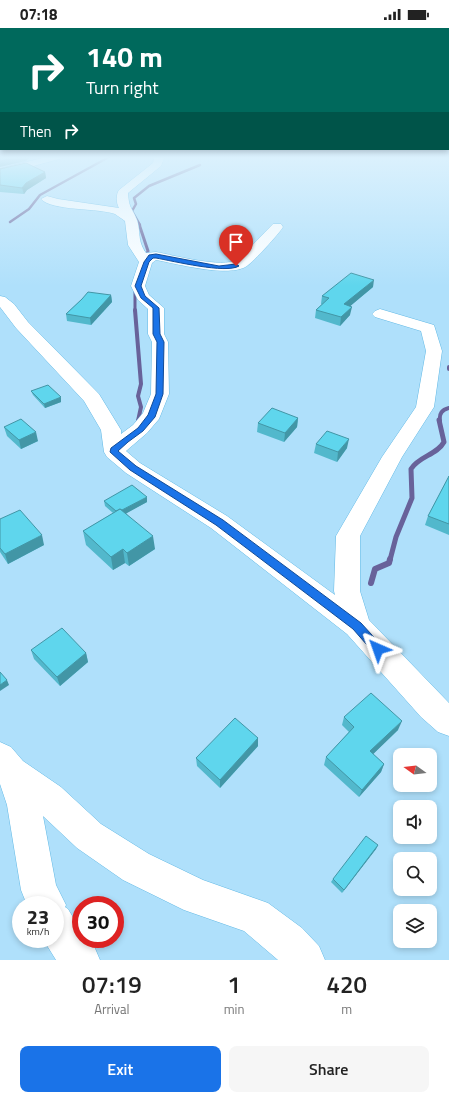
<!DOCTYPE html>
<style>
body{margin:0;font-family:"Titillium Web",sans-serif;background:#f6f6f6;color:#222;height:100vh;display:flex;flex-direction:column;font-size:15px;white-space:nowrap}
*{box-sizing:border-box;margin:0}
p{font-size:13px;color:#767676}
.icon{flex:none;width:22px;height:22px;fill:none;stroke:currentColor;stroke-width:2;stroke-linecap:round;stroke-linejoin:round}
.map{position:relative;height:932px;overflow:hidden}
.sheet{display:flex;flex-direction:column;background:#fff;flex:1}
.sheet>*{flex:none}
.top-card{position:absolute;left:0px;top:0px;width:449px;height:122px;box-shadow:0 2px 6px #0003;background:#00695c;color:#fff;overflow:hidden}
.needle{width:26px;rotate:285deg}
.tools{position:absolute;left:393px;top:720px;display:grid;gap:8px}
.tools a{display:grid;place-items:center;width:44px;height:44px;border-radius:8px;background:#fff;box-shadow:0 2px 6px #0003;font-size:20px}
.speed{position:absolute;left:12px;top:868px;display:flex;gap:8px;font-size:20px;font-weight:700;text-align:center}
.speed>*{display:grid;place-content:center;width:52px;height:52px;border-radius:50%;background:#fff;box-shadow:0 2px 6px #0003;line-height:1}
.speed small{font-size:10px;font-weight:400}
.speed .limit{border:6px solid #d22;background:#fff;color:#111}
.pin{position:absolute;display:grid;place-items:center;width:34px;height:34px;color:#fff;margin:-41px -17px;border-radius:50% 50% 50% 0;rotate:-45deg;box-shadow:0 0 4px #0007}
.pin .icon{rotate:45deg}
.me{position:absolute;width:44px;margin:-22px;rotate:317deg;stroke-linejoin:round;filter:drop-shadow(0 0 3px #0008)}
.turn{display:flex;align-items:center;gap:14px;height:84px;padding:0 20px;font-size:18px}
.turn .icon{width:52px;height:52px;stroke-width:2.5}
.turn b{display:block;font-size:28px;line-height:34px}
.then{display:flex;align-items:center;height:38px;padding:0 20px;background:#0003;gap:8px;font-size:15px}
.eta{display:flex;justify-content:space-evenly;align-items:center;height:68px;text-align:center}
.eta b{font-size:24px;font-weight:600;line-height:28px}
.action{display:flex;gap:8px;margin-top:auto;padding:8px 20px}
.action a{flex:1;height:46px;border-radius:8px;background:#1a73e8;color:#fff;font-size:16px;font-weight:600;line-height:46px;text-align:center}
.action a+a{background:#f6f6f6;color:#222}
.status{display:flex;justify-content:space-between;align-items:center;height:28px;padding:0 20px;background:#fff;direction:ltr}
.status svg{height:11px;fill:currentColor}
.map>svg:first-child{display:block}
</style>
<div class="status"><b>07:18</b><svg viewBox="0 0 49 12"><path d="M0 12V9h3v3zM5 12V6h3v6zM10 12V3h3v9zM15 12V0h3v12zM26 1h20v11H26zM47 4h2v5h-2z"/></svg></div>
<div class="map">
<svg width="449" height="932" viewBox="0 0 449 932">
<rect width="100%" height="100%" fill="#afe0fb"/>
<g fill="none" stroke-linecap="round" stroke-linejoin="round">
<!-- stream-far4 -->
<g stroke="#68629a" stroke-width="2.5">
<polyline points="10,194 29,181 40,167 109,129"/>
<polyline points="140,197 132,183 136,176 134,170 149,158 200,137"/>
</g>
<!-- stream-far3 -->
<g stroke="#68629a" stroke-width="3">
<polyline points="139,196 148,223 145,231"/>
<polyline points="135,263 135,283"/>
</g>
<!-- stream-far2 -->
<g stroke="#68629a" stroke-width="4">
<polyline points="135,282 141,356 138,368 141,379 138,393"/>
<polyline points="449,339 449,341"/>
<path d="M440,393C439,385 442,382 449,380"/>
</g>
<!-- stream-far1 -->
<g stroke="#68629a" stroke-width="5">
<polyline points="138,395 139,392"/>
<path d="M390,532L396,509L412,470L411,441C419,428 437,427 444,414L439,392"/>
</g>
<!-- stream -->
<polyline stroke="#68629a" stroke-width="6" points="371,555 375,541 389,535 390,531"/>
<defs>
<g id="minor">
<polygon points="50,128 65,128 63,130 0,147 0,141"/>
<path d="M155,128H165L161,138L128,165C129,181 132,179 137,192C141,205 137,212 146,225L156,224C177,228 220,240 238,232L273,196H281L283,199C278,207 254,233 247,238C229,250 178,236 156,232L152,235L145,258L149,267L164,280V306L168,314L169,366L159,391L147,405L126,423L140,435L227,488L335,567L334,563L336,508L382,429L416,379L426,323L421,303L375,289L372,286L375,283L380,281L434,297L442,323L434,379L402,429L360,508V563L369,592L449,675V708L438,704L421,689L347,606L211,500L126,445L107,429L104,424L101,402L84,373L16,300L0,279V268L5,269L14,276L28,294L99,366L121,402V406L133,397L143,385L151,366L152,314L148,306V281L138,272L131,258L139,234L128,217L125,193C122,191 118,188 115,186C100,180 51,183 41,171L47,168L58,171L119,180C116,175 116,166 119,162L153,135Z"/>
<polygon points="0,714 11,719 23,733 61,759 101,796 149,826 203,852 268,875 302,900 319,918 325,932 278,932 244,903 184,882 123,852 77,820 43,788 56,857 66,877 65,879 68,881 74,891 81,901 81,911 88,911 94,918 100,932 56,932 43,911 55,911 55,877 27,877 21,862 7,777 0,756"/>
</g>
</defs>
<!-- minor casing -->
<use href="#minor" stroke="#62b9e5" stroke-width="1"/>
<!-- minor -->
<use href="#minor" fill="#fff" fill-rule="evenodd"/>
</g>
<!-- wall -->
<g fill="#52b8cc">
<polygon points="0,141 45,144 46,150 27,162 24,166 0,164"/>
<polygon points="373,259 350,278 350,287 340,298 315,290 316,282 322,276 321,276 322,268"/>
<polygon points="111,267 112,274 91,297 67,293 66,286 82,271"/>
<polygon points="31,363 61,374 45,380 33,367"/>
<polygon points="298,390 297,399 284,414 257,404 258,395"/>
<polygon points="4,399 38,413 21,421 7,408"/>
<polygon points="316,416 347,420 337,434 314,425"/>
<polygon points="449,448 449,507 425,497 428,488"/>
<polygon points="104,473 147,474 126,485 155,521 129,538 125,535 113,542 86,517 83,503 113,485 105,478"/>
<polygon points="0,491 44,517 8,536 0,524"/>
<polygon points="31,622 86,625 88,634 60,658 34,631"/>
<polygon points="344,689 398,702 373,726 384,736 381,744 359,769 324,737 326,729 349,704 342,697"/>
<polygon points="258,710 258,718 220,760 197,738 196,730"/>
<polygon points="378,817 376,821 342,865 331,854 333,851"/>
</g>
<!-- shaded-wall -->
<g fill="#4296a6">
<polygon points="22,128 31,128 26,133 0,139 0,133"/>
<polygon points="45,144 46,150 27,162 24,166 22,160 26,155"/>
<polygon points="374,252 373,259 342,285 344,276"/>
<polygon points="111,267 112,274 91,297 90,290"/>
<polygon points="352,279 350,287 340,298 341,289"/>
<polygon points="61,369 61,374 45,380 44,376"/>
<polygon points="298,390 297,399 284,414 285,405"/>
<polygon points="36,404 38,413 21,421 19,412"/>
<polygon points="349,411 347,420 337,434 338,424"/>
<polygon points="147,469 147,474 118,490 117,485"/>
<polygon points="42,507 44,517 8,536 5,526"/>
<polygon points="153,508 155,521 129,538 127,525"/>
<polygon points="123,521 125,535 113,542 111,529"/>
<polygon points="86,625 88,634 60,658 57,649"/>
<polygon points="7,652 9,657 0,663 0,657"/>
<polygon points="402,693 398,702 367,732 370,723"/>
<polygon points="258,710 258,718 220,760 220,752"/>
<polygon points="384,736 381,744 359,769 362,762"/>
<polygon points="378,817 376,821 342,865 344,862"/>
</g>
<!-- building -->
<g fill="#5fd6ed" stroke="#4296a6">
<polygon points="0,128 22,128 0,133"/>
<polygon points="26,135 45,144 26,155 22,160 0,157 0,141"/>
<polygon points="351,245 374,252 344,276 352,279 341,289 316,282 329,270 322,268"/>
<polygon points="88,264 111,267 90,290 66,286 82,271"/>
<polygon points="48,357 61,369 44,376 31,363"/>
<polygon points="272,380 298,390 285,405 258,395"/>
<polygon points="21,391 36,404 19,412 4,399"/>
<polygon points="327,403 349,411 338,424 316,416"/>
<polygon points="449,448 449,496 428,488"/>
<polygon points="132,457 147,469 122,482 120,481 116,483 104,473"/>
<polygon points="120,481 153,508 127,525 123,521 111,529 83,503"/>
<polygon points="20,482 42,507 5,526 0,520 0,491"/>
<polygon points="62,600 86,625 57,649 31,622"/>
<polygon points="0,644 7,652 0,657"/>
<polygon points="371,665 402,693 370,723 384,736 362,762 326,729 354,699 344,689"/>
<polygon points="235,690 258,710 220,752 196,730"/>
<polygon points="366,808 378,817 344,862 333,851"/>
</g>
<!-- sky -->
<linearGradient id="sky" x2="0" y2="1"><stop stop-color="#86a1de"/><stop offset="0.5" stop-color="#dbf1fd"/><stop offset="1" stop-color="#dbf1fd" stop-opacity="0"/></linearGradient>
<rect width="449" height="258" fill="url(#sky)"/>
<!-- route -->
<path fill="#1a73e8" stroke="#114b97" d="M156,226L219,238L236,236L239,238C226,246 173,233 156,230H153L149,234L141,258L145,268L159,280L160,306L164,314L163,366L155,389L143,403L128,414L118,423L136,438L223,492L361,595L382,618L384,621L382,625L378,626L374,625L353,601L216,497L130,442L110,424L111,420L138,400L148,387L156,366L157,314L153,306V280L141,270L135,258L144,234L149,227Z"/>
</svg>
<div class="tools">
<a><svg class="needle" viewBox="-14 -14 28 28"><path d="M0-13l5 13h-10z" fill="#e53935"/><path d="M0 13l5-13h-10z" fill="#767676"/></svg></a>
<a><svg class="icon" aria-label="sound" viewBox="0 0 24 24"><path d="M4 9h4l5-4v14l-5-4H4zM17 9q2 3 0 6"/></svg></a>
<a><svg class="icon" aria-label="search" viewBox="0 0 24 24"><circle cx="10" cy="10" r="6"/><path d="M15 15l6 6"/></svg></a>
<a><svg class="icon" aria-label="layers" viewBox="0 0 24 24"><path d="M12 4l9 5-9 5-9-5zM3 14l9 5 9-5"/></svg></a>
</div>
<div class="speed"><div>23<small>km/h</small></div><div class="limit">30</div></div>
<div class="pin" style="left:236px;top:238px;background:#d93025"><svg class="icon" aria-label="arrive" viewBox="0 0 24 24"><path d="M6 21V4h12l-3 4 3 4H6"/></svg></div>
<svg class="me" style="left:378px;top:621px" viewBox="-20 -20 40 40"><path d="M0-17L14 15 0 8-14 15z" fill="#1a73e8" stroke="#fff" stroke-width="4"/></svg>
<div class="top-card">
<div class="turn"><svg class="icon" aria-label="right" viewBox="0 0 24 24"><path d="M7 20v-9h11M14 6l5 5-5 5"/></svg><div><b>140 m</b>Turn right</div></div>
<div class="then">Then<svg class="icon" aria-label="right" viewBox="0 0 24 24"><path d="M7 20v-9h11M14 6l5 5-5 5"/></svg></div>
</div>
</div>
<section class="sheet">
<div class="eta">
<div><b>07:19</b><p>Arrival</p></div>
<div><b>1</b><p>min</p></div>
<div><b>420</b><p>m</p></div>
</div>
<div class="action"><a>Exit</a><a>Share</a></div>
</section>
